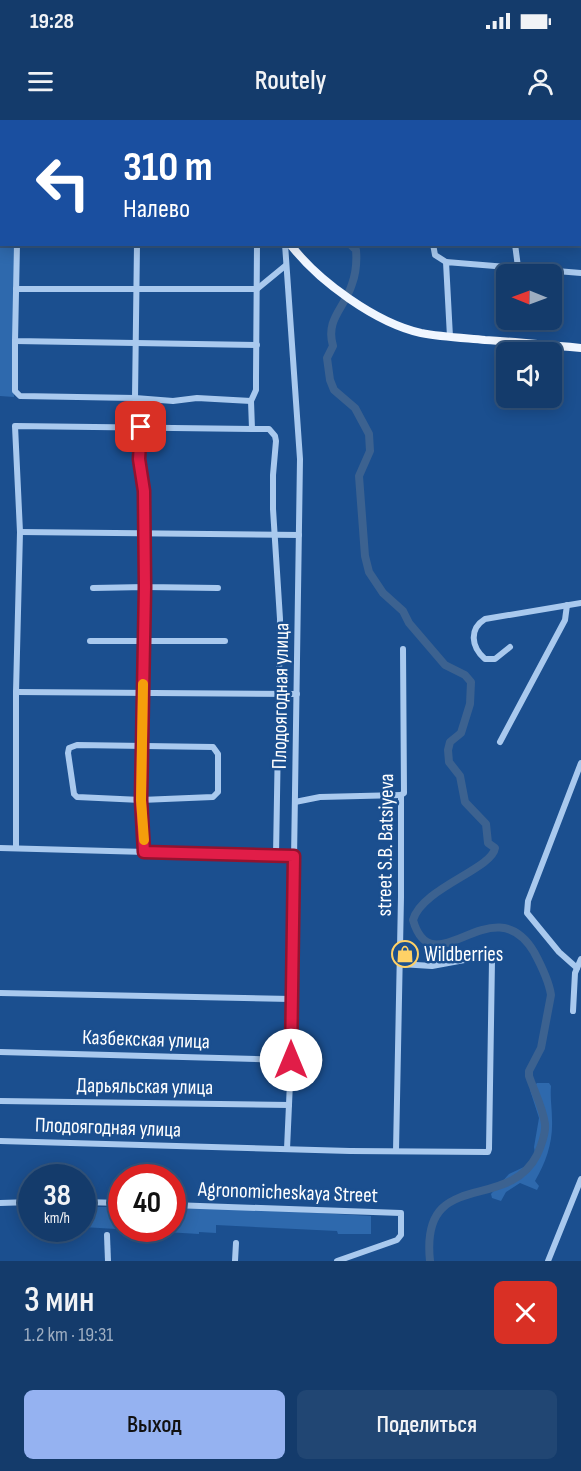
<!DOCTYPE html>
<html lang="ru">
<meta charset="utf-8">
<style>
body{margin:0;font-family:"Sofia Sans Condensed",sans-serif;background:#214673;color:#f1f3f6;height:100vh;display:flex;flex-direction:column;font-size:22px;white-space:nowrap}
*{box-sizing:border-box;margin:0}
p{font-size:20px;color:#9dadc1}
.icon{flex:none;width:33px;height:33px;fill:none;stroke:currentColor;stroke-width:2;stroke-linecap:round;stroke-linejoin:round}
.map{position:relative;height:1141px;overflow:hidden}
.details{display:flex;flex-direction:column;background:#143b6b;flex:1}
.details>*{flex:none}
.banner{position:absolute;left:0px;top:0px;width:582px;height:126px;box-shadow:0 3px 15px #0003,0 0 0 2px #33557e;background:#1a4fa0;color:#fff;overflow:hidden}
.needle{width:39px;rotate:271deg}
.controls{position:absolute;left:496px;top:144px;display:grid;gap:12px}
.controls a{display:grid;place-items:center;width:66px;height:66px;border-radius:9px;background:#143b6b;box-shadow:0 3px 15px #0003,0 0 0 2px #33557e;font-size:30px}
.speed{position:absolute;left:18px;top:1044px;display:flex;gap:12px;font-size:30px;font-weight:700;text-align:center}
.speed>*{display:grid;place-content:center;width:78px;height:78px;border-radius:50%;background:#143b6b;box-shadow:0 3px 15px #0003,0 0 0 2px #33557e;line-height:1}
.speed small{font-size:15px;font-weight:400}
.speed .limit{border:9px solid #d22;background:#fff;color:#111}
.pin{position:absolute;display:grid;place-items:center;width:51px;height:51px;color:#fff;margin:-26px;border-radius:12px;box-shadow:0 3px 9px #0006}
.me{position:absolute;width:66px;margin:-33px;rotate:0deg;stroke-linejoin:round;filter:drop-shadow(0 0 4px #0008)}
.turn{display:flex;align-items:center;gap:21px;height:126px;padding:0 24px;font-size:27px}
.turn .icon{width:78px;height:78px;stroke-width:2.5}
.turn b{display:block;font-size:42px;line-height:51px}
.round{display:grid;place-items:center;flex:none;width:63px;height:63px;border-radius:9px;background:#214673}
.summary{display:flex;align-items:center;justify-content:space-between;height:102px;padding:0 24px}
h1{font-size:36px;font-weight:600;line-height:45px}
.primary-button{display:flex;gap:12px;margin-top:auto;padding:12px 24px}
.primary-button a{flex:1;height:69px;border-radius:9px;background:#95b2f1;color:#111;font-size:24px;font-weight:600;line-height:69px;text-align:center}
.primary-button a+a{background:#214673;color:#f1f3f6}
.status{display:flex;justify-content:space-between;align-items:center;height:42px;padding:0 30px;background:#143b6b;direction:ltr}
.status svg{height:16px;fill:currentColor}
header{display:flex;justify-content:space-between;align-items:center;height:78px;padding:0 24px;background:#143b6b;font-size:27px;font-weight:600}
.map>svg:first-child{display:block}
</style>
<div class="status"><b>19:28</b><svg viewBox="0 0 49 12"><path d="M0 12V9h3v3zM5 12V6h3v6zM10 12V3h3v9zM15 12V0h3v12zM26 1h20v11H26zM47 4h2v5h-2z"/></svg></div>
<header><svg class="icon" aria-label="menu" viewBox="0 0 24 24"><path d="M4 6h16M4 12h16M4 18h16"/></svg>Routely<svg class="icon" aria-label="person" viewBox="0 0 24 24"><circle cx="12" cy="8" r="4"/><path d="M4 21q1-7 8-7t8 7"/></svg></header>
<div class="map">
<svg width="581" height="1141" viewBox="0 0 581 1141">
<rect width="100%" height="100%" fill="#1b4f8f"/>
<!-- green -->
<g fill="#2e69ad">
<polygon points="0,0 198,1 2,2 2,124 14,125 14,277 0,276"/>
<path d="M537,963H549L551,966C550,978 552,988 552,1000C553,1022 546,1042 535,1061L539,1066L537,1070L520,1063L506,1072L501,1081L492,1078L491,1074L509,1054L526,1046L535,1034L534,1027L539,998L530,970Z"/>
<polygon points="83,1087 121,1087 122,1108 172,1108 173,1088 230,1088 371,1096 371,1114 338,1114 337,1111 216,1105 216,1113 199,1112 199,1114 83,1107"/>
</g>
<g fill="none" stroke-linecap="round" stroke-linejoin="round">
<!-- river -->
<g stroke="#3c6290" stroke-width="8">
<polyline points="272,2 272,0"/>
<path d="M350,124L356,130C357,142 356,153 352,164C345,188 325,199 333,226L327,238L330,260L334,270L355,288L369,314L370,331L359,356L365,436L369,452L383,473L403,491L409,503L445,545L465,555L471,562L470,584L461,613L450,622L448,630L449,642L460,656L465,682L486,704L488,723L495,728C492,749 422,768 413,800C433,869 493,763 534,832C541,845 549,861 551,875L541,928L529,951V956C534,971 543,988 545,1004C546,1012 541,1027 537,1035C507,1094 420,1046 430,1141"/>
</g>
<!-- minor -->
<g stroke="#a9c9ee" stroke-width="6">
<polyline points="418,0 418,2"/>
<polyline points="498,0 498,2"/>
<polyline points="17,124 15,221 257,225"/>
<polyline points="285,124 300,339 291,940 287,1029"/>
<polyline points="433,124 435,135 446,142"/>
<polyline points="515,124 518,147"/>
<polyline points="16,169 257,169 285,146"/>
<polyline points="450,217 446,142 581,153"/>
<polyline points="15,221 15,271 20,276 135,278 173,281 197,278 251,281"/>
<polyline points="135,278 137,124"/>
<polyline points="141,307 139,339 144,371 145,467 218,468"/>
<polyline points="252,309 251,281 256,270 256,257 257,124"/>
<polyline points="20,412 299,415"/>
<polyline points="93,468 145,467 141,680 144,732"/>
<polyline points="90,521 225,521"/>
<path d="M510,527L495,539H485C471,527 469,509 485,499L581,483"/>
<polyline points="16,572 297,574"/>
<polyline points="500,622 565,500 567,485"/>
<polygon points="77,625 213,627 218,634 218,672 213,677 141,680 77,677 74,674 68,633 69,628"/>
<polyline points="295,682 320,677 401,675"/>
<polyline points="0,728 294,736"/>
<polyline points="16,728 16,572 20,412 15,306 252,309 269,309 275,316 276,321 273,355 273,389 280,499 276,736"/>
<polyline points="577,848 559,832 527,793 528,781 581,643"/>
<polyline points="0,873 291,879"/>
<polyline points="573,891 575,853 581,839"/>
<polyline points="0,932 291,940"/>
<polyline points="0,981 289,985"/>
<polyline points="0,1021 350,1031 488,1032 489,1029 492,840 491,837 486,836 432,846 400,844"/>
<polyline points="396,1031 401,777 401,675 404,673 403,529"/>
<polyline points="82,1082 122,1083"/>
<polyline points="0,1083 32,1082"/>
<polyline points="172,1085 401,1093 401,1115 397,1120 337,1141"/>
<polyline points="107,1115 108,1141"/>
<polyline points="235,1141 236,1123"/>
<polyline points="548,1141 581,1059"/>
</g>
<!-- major -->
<g stroke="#f0f6ff" stroke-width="8">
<polyline points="235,0 235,2"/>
<path d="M290,124C318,161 376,203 421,213C442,217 464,218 485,220C517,222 549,225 581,228"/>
</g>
</g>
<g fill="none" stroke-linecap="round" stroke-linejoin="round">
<defs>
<polyline id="route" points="141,307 139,339 144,371 145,467 141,680 144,732 294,736 291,940"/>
</defs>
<!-- route casing -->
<use href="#route" stroke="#92132f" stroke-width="15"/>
<!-- route -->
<use href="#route" stroke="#e11d48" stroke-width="10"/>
<!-- slow -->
<polyline stroke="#f59e0b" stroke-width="10" points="143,564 141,680 144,720"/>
</g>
<!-- icons -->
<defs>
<symbol id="shop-ring" viewBox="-11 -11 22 22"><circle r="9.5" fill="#1b4f8f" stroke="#ffd166" stroke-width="1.5"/><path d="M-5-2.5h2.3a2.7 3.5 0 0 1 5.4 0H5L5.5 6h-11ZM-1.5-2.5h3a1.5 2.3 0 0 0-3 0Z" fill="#ffd166"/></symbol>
</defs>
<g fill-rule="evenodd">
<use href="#shop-ring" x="390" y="819" width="30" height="30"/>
</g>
<g text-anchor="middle" stroke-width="5" stroke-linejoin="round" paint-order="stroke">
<!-- street labels -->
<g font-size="21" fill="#fff" stroke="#1b4f8f">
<text transform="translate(280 576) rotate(-89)" y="7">Плодоягодная улица</text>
<text transform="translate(385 725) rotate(-89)" y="7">street S.B. Batsiyeva</text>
<text transform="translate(146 919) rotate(2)" y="7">Казбекская улица</text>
<text transform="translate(145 966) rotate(1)" y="7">Дарьяльская улица</text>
<text transform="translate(108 1007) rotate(2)" y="7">Плодоягодная улица</text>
<text transform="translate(288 1072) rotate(2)" y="7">Agronomicheskaya Street</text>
</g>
<!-- poi labels -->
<g font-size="21" fill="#fff" stroke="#1b4f8f" text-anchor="start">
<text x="424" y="841">Wildberries</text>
</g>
</g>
</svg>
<div class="controls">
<a><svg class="needle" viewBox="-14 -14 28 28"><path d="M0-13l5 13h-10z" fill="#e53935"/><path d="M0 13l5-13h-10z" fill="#9dadc1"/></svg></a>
<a><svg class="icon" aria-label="sound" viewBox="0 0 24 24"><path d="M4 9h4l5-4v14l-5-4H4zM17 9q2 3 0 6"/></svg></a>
</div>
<div class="speed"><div>38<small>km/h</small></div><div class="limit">40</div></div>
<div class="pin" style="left:141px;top:307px;background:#d93025"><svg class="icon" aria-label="arrive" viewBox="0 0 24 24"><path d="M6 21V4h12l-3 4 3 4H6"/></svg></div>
<svg class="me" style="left:291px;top:940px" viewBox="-20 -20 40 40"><circle r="19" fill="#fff"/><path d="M0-13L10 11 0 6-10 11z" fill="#e11d48"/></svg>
<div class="banner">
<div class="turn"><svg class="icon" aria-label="left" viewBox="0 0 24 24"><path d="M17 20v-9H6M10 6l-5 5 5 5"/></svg><div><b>310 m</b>Налево</div></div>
</div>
</div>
<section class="details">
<div class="summary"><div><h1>3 мин</h1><p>1.2 km · 19:31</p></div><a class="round" style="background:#d93025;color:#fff"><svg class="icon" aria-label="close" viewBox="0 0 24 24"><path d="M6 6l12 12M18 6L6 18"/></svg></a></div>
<div class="primary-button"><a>Выход</a><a>Поделиться</a></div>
</section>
